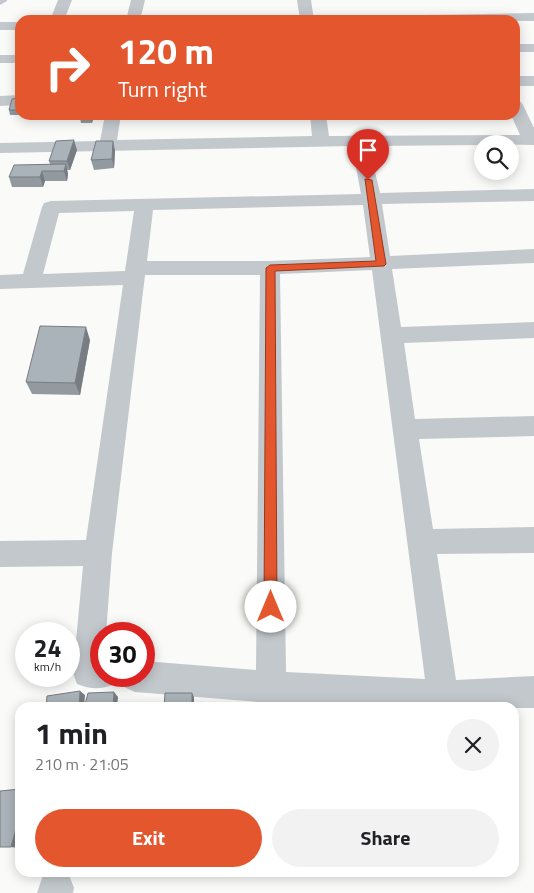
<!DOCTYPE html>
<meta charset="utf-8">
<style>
body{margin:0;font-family:"Titillium Web",sans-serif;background:#f2f2f2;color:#202124;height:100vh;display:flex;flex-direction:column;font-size:19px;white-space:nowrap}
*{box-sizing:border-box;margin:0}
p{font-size:16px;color:#757577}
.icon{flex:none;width:28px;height:28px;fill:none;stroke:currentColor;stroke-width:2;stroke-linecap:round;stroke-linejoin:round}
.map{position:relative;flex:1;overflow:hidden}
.drawer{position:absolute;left:15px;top:702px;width:504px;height:175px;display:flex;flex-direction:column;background:#fff;border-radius:15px;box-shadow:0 2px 12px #0003}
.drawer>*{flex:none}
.hud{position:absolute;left:15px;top:15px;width:505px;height:105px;border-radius:15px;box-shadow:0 2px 12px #0003;background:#e4572e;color:#fff;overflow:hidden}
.tools{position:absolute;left:474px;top:135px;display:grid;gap:10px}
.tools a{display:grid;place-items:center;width:45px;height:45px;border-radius:50%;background:#fff;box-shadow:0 2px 12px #0003;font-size:25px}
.speed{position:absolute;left:15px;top:622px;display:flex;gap:10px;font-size:25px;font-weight:700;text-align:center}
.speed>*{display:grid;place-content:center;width:65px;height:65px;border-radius:50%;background:#fff;box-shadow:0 2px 12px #0003;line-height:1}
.speed small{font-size:12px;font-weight:400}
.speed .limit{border:8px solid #d22;background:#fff;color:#111}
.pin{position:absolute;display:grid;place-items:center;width:42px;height:42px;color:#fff;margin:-51px -21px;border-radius:50% 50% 50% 0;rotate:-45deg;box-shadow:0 0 5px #0007}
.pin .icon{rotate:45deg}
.me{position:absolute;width:55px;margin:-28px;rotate:0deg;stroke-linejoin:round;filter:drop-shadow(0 0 4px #0008)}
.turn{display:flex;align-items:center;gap:18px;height:105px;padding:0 20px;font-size:22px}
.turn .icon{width:65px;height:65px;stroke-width:2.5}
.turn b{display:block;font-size:35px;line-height:42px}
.round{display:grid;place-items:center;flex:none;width:52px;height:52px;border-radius:26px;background:#f2f2f2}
.head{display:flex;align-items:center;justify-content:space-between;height:85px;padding:0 20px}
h1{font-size:30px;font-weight:700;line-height:38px}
.cta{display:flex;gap:10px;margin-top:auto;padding:10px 20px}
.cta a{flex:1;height:58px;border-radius:30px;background:#e4572e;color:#fff;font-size:20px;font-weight:700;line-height:58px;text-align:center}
.cta a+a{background:#f2f2f2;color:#202124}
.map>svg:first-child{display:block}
</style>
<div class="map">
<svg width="534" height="893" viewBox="0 0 534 893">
<rect width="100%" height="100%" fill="#fafaf8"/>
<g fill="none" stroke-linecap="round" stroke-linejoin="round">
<!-- minor -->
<g fill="#c3c8cc" fill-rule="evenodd">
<polygon points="0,0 7,0 7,1 0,5"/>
<polygon points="58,0 72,0 64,20 50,20"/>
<polygon points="131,0 145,0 140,20 126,20"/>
<polygon points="297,0 311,0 314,20 300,20"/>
<polygon points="534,13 534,21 361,20 368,16"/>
<rect x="0" y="22" width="20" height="8"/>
<rect x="515" y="44" width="19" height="8"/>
<rect x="0" y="55" width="20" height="8"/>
<rect x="515" y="76" width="19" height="10"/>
<polygon points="20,95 20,105 0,106 0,96"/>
<path d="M515,100L521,102L523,105L534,128V145L482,144V145L369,146L380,193L534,189V201L382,204L390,256L534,249V263L392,269L401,327L534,322V338L404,343L415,419L534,416V436L419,439L433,529L534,527V553L437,554L456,680L534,676V708H362L271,703L135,692L124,687L120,676H144V661L256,670L260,275H145L112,553L106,634H101V676H116L112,685C99,690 90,689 77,684L73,673L83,566L0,567V541L86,540L123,285L0,289V275L23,274L42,207L44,203L51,201L361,194L352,146L0,153V143L100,141L105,115H121L117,140L312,136L310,115H326L329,136L520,135L511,115H515ZM363,205L370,257L270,261H147L153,210ZM134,211L125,271L43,274L59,213ZM372,270L425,679L286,672L280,274Z"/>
<polygon points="49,872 63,872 69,875 74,888 73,893 37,893 43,875"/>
</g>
</g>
<!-- wall -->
<g fill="#929a9f">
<polygon points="20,98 20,115 10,115 9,110"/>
<polygon points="94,115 92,123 81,123 80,118"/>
<polygon points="113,141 115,151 114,168 94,170 91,160"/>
<polygon points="77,150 70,170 67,170 68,174 67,181 45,181 43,187 12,187 9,177 50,164 49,161"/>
<polygon points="90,340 80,395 32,394 26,382"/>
</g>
<!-- shaded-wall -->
<g fill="#777d82">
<polygon points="56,115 65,115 56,117"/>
<polygon points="92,115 94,115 92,123 91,118"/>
<polygon points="74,140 77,150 70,170 67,161"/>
<polygon points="113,141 115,151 114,168 112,159"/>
<polygon points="66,164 68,174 67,181 64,171"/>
<polygon points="42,171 45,181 43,187 40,177"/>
<polygon points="86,327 90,340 80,395 75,383"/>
<polygon points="80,691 85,695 84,708 79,708"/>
<polygon points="114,692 118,697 117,708 113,708"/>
<polygon points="192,693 194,697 194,708 192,708"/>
<polygon points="20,814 20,841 18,848 11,847"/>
</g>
<!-- building -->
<g fill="#aab3b9" stroke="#777d82">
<polygon points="20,98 20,110 9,110 12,99"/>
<polygon points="80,115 92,115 91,118 80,118"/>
<polygon points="74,140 67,161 49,161 56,141"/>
<polygon points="96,141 113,141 112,159 91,160"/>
<polygon points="66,164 64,171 42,171 40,177 9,177 14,165"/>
<polygon points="40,326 86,327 75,383 26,382"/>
<polygon points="80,691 79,708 46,708 47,696"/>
<polygon points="114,692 113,708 84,708 88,693"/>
<polygon points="165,693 192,693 192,708 164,708"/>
<polygon points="20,789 20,814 11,847 0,847 0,791"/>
</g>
<!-- route -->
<polygon fill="#e4572e" stroke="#94391e" points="365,179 372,180 386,264 384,266 275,271 277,607 275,612 271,614 266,612 264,607 266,268 270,265 376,261"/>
</svg>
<div class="tools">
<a><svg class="icon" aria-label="search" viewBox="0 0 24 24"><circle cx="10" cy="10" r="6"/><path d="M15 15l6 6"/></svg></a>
</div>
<div class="speed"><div>24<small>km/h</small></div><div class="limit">30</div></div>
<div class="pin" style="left:368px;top:180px;background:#d93025"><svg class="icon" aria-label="arrive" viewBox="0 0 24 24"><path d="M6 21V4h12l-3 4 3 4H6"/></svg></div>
<svg class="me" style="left:271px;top:607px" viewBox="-20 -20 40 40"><circle r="19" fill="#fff"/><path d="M0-13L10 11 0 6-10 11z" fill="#e4572e"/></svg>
<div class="hud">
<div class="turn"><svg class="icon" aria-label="right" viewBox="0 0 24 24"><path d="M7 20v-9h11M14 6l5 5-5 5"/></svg><div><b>120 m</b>Turn right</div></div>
</div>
<section class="drawer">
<div class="head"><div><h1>1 min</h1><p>210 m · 21:05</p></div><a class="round"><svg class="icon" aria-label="close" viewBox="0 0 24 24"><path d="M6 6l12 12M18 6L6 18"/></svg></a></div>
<div class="cta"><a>Exit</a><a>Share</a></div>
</section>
</div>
